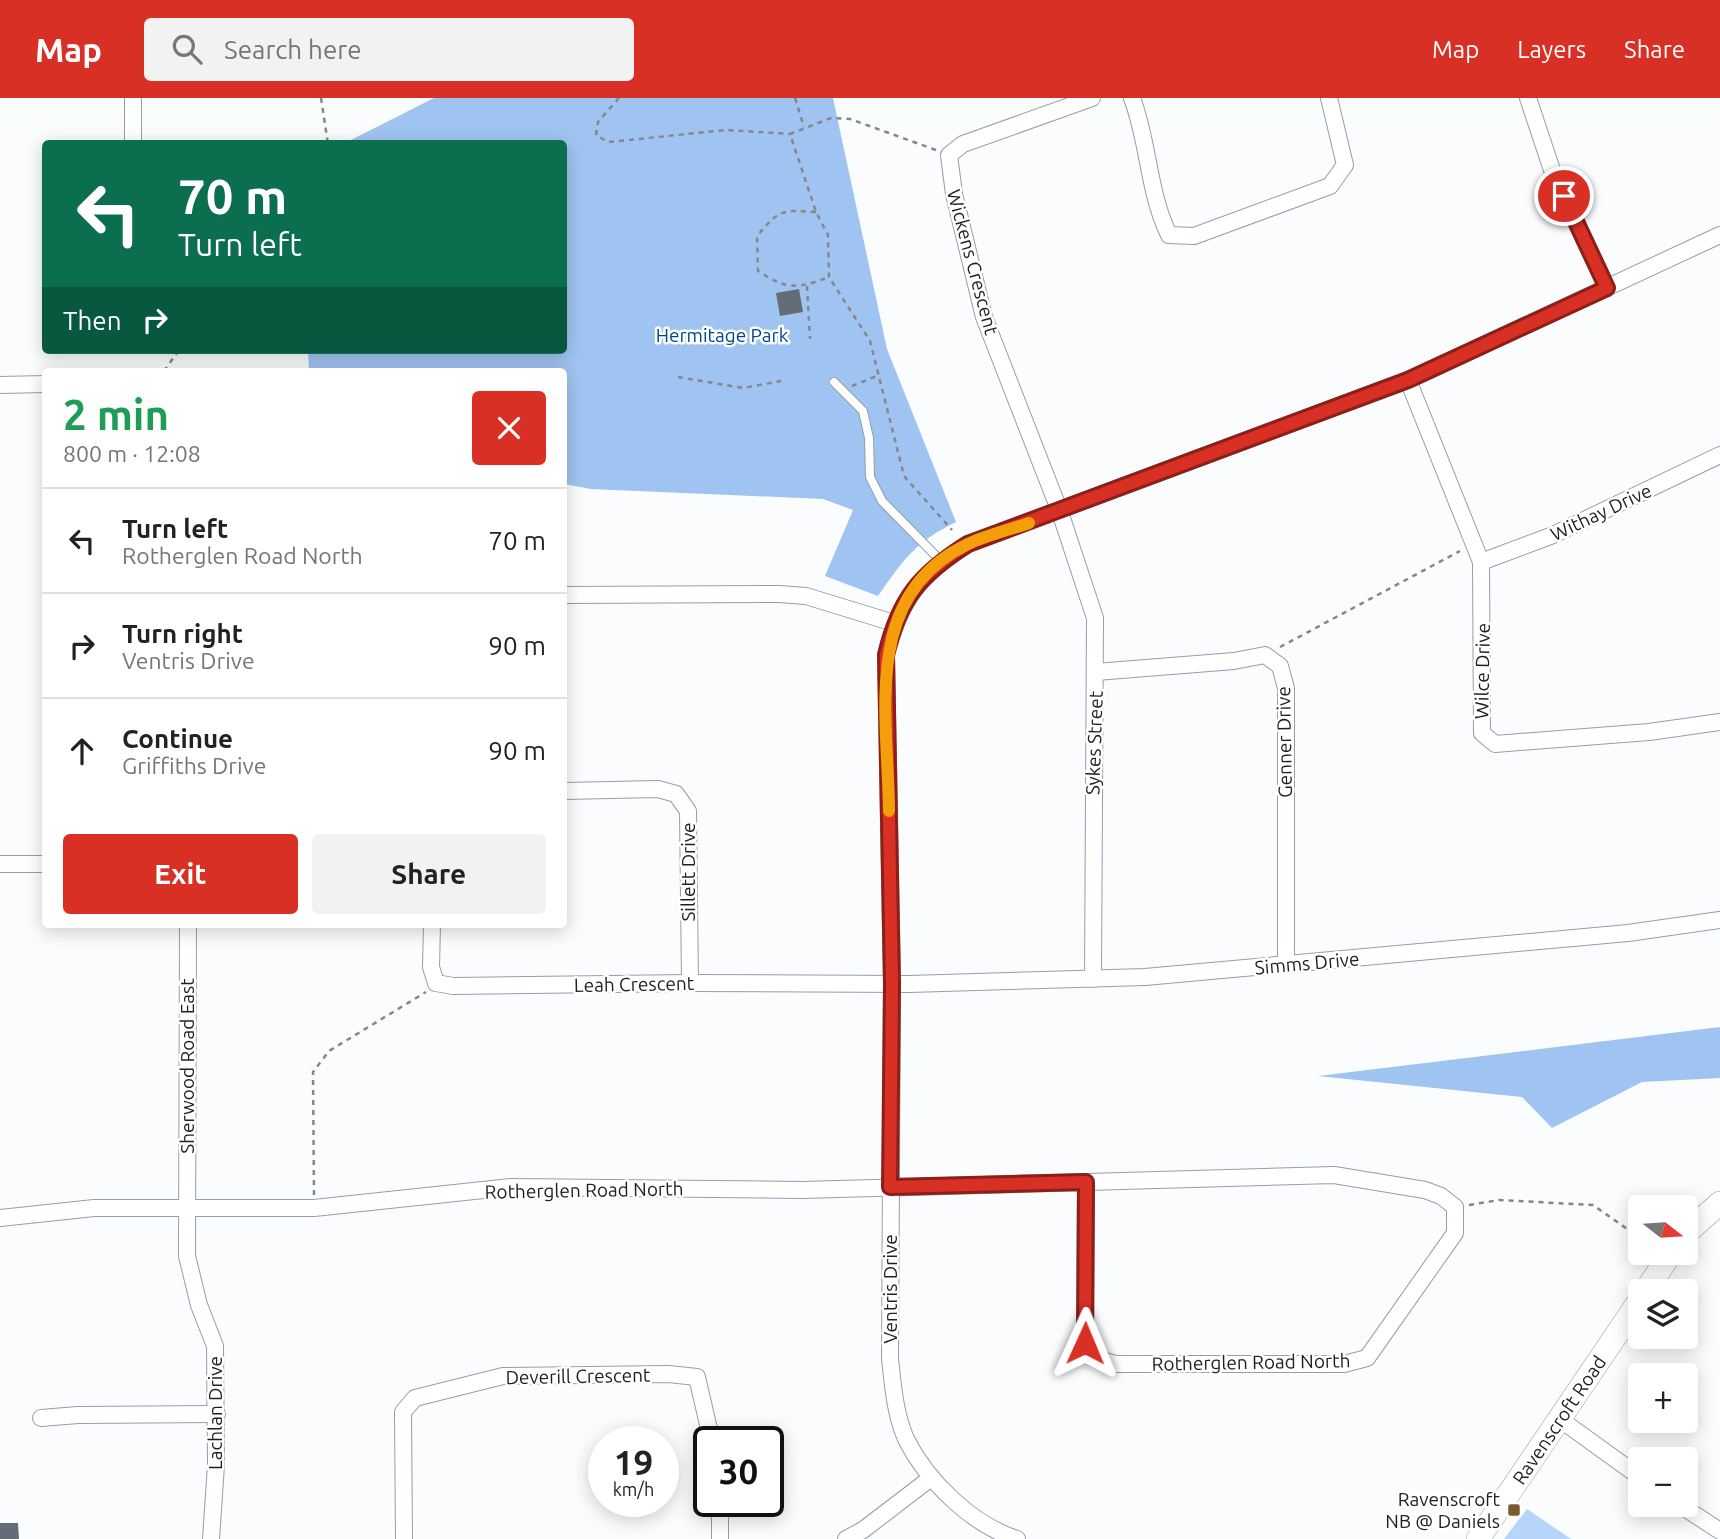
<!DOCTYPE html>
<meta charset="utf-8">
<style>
body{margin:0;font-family:Ubuntu,sans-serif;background:#f2f2f2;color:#222;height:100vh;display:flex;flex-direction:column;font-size:26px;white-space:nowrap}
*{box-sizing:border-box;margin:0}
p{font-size:23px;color:#767676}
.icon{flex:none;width:38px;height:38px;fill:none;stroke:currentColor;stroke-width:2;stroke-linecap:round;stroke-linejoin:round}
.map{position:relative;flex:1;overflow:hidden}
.side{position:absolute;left:42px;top:270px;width:525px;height:560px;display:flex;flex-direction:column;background:#fff;border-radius:7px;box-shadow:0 4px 18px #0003}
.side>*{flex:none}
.banner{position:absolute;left:42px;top:42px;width:525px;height:214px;border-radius:7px;box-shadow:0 4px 18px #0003;background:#0b6e4f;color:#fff;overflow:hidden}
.needle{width:46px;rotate:107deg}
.tools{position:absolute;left:1628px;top:1097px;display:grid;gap:14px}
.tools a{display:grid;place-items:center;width:70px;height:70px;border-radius:7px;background:#fff;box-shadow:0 4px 18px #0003;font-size:35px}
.speed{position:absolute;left:588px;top:1328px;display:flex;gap:14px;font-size:35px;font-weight:700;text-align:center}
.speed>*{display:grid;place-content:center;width:91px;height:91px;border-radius:50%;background:#fff;box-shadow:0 4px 18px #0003;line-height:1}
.speed small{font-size:18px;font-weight:400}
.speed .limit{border:4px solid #111;border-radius:10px;background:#fff;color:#111}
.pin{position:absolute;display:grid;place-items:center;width:60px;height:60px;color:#fff;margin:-30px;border:4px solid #fff;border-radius:50%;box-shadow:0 2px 7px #0007}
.me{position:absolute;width:77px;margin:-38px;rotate:1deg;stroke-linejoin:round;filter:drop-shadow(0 0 5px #0008)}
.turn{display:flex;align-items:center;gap:24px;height:147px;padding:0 21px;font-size:32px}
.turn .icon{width:91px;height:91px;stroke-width:2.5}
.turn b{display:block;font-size:49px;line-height:60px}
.then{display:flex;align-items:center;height:66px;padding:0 21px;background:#0003;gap:14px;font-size:26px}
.round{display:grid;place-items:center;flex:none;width:74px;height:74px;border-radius:7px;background:#f2f2f2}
.head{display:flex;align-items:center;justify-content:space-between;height:119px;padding:0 21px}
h1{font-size:42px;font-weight:600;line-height:52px;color:#1e9e55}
.action{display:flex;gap:14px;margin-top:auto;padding:14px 21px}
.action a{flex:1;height:80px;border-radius:7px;background:#d93025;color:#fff;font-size:28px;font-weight:600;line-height:80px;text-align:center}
.action a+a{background:#f2f2f2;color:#222}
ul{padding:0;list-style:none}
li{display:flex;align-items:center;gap:21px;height:105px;padding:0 21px;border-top:2px solid #e0e0e0}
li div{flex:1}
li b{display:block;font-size:26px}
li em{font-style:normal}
header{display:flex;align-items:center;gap:42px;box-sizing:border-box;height:98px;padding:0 35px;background:#d93025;color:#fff}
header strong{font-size:33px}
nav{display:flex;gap:38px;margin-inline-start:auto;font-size:24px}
.search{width:490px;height:63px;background:#f2f2f2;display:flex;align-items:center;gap:18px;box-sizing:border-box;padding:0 24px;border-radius:7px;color:#767676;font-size:26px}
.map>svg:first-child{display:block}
</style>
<header>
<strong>Map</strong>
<div class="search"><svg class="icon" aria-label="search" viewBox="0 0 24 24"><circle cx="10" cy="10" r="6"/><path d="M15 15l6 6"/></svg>Search here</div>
<nav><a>Map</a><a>Layers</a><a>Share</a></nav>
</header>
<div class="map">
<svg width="1720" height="1441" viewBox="0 0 1720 1441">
<rect width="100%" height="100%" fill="#fafcfe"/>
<!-- green -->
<polygon fill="#b7d5fb" points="1527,1411 1571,1441 1504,1441"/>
<!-- forest -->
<g fill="#a0c4f1">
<path d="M434,0H833L887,251L956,424C915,444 904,461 878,498L825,478L853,412L823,401L591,391L564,386V273H309L308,252H564V46L345,45Z"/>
<polygon points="1720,929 1720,980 1642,984 1552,1030 1522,999 1318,978"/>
</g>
<!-- building -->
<g fill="#636c77">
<polygon points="799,191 803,214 780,218 776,195"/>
<polygon points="0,1425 18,1425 19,1441 0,1441"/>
</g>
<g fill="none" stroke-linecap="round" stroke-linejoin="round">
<defs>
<polyline id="lane" points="834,284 863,313 869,340 870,379 882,403 941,463"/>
<g id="street">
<polyline points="133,0 133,46"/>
<polyline points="1092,0 963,46 949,57 954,96 984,219 1060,414 1095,520 1093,881"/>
<path d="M1132,0C1149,45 1148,94 1169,137L1194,138L1330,88L1345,67L1329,0"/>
<polyline points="1528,0 1553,75 1607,190"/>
<polyline points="1408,282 1481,464 1482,635 1495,646 1649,634 1720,624"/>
<polyline points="0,287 46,286"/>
<polyline points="1481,464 1553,437 1720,357"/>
<polyline points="564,497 779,496 806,498 894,525"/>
<polyline points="1096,574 1234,563 1265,557 1280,568 1286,590 1286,867"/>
<polyline points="564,693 658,691 676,696 688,713 690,885"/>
<polyline points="0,766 46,766"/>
<polyline points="188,826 187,1158 199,1207 215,1248 216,1367 211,1441"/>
<polyline points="432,826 431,869 436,885 453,888 690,885 909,886 1145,879 1628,835 1720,822"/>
<polyline points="0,1120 94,1110 314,1110 511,1089 802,1092 1334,1077 1425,1092 1441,1098 1455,1109 1455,1135 1367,1260 1344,1266 1115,1266 1098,1261 1085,1246 1086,1084"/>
<polyline points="41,1320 78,1317 217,1316"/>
<polyline points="1561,1322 1640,1379"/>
<polyline points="1680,1407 1720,1433"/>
<polyline points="404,1441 403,1314 415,1300 503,1278 668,1276 697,1279 712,1344"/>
<polyline points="720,1441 720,1404"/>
<polyline points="846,1441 863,1432 931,1380"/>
<path d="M1017,1441C972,1427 927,1383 906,1341C895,1316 893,1288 890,1261L892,886L886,557C900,501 920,476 968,446L1408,282L1720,137"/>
</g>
<g id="secondary">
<polyline points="1685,1136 1720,1105"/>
<polyline points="1645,1194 1671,1155"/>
<polyline points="1478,1441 1640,1202"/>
</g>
</defs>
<!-- lane casing -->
<use href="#lane" stroke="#949eaa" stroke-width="10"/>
<!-- street casing -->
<use href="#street" stroke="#949eaa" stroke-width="18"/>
<!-- secondary casing -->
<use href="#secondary" stroke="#949eaa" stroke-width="24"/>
<!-- path -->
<g stroke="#85878b" stroke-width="2.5" stroke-dasharray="5 5" stroke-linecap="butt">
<polyline points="321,0 328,46"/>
<polyline points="619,0 598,24 596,37 608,44 727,32 790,36"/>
<polyline points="795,0 804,29"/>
<polyline points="936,52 850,21 831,20 790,36 816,114 828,137 829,179 870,243 904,378 952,432"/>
<path d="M816,114C781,112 780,111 757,138L758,173C787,192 797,191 829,179"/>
<polyline points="807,188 810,241"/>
<polyline points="164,273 179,252"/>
<polyline points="678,279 743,290 781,283"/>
<polyline points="852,288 879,277"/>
<polyline points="1280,549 1460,453"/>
<polyline points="314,1097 313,974 329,953 426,894"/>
<polyline points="1469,1107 1499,1102 1593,1107 1640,1140"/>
</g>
<!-- lane -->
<use href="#lane" stroke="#fff" stroke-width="8"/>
<!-- street -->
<use href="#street" stroke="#fff" stroke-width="16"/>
<!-- secondary -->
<use href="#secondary" stroke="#fff" stroke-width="23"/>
</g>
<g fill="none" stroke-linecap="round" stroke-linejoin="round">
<defs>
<path id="route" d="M1085,1245L1086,1084L890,1089L892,886L886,557C899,501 920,476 968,446L1408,282L1607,190L1564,98"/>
</defs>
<!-- route casing -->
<use href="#route" stroke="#8d1f18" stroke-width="18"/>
<!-- route -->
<use href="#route" stroke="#d93025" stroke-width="12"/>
<!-- slow -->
<path stroke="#f59e0b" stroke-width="12" d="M889,713C888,616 861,497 968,446C987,437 1009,432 1029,425"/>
</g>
<!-- markers -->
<rect fill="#7a5c30" stroke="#fff" stroke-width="2.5" x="1507" y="1405" width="14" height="14" rx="3.5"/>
<g text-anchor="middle" stroke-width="5" stroke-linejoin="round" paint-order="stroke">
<!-- street labels -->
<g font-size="19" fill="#1c1f24" stroke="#fff">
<text transform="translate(973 164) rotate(75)" y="7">Wickens Crescent</text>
<text transform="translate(1601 414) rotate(-25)" y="7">Withay Drive</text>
<text transform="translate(1482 573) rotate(-89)" y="7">Wilce Drive</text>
<text transform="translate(1284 644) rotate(-91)" y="7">Genner Drive</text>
<text transform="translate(1094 645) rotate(-88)" y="7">Sykes Street</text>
<text transform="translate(688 774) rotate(-90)" y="7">Sillett Drive</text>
<text transform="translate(1307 865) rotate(-5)" y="7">Simms Drive</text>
<text transform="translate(634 886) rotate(-1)" y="7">Leah Crescent</text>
<text transform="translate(187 968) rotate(-90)" y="7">Sherwood Road East</text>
<text transform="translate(584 1092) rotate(-1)" y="7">Rotherglen Road North</text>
<text transform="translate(890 1191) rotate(-90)" y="7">Ventris Drive</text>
<text transform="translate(1251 1264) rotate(-1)" y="7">Rotherglen Road North</text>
<text transform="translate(578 1278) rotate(-1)" y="7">Deverill Crescent</text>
<text transform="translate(215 1315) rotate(-90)" y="7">Lachlan Drive</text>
<text transform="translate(1559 1322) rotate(-56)" y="7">Ravenscroft Road</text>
</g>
<!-- park labels -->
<g font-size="19" fill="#034688" stroke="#fff">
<text x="722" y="244">Hermitage Park</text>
</g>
<!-- poi labels -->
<g font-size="19" fill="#1c1f24" stroke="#fff" text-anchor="end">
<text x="1500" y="1408">Ravenscroft<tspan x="1500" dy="22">NB @ Daniels</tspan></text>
</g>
</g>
</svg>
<div class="tools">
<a><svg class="needle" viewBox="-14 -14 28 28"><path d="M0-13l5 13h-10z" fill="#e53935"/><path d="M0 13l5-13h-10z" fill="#767676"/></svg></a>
<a><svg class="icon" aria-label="layers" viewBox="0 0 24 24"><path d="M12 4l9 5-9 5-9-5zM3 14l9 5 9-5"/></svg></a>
<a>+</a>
<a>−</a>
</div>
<div class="speed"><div>19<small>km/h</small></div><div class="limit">30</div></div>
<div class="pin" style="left:1564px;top:98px;background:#d93025"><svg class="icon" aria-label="arrive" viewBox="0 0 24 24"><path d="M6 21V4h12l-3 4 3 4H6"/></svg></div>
<svg class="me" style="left:1085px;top:1245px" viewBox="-20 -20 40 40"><path d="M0-17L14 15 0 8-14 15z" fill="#d93025" stroke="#fff" stroke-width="4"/></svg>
<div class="banner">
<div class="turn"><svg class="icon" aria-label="left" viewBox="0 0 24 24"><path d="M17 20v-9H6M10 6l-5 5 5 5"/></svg><div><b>70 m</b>Turn left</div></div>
<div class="then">Then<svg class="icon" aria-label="right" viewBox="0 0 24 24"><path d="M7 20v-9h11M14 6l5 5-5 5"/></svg></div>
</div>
<section class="side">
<div class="head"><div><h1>2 min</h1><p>800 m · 12:08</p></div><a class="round" style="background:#d93025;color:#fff"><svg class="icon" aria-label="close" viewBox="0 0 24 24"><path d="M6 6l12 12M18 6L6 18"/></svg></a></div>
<ul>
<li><svg class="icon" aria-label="left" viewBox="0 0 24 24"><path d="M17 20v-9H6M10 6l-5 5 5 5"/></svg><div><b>Turn left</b><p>Rotherglen Road North</p></div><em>70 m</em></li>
<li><svg class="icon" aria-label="right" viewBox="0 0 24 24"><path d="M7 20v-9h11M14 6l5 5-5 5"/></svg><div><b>Turn right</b><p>Ventris Drive</p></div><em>90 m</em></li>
<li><svg class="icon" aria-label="ahead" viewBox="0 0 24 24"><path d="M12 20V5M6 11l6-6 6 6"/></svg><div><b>Continue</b><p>Griffiths Drive</p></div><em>90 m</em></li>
</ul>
<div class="action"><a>Exit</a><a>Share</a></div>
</section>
</div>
